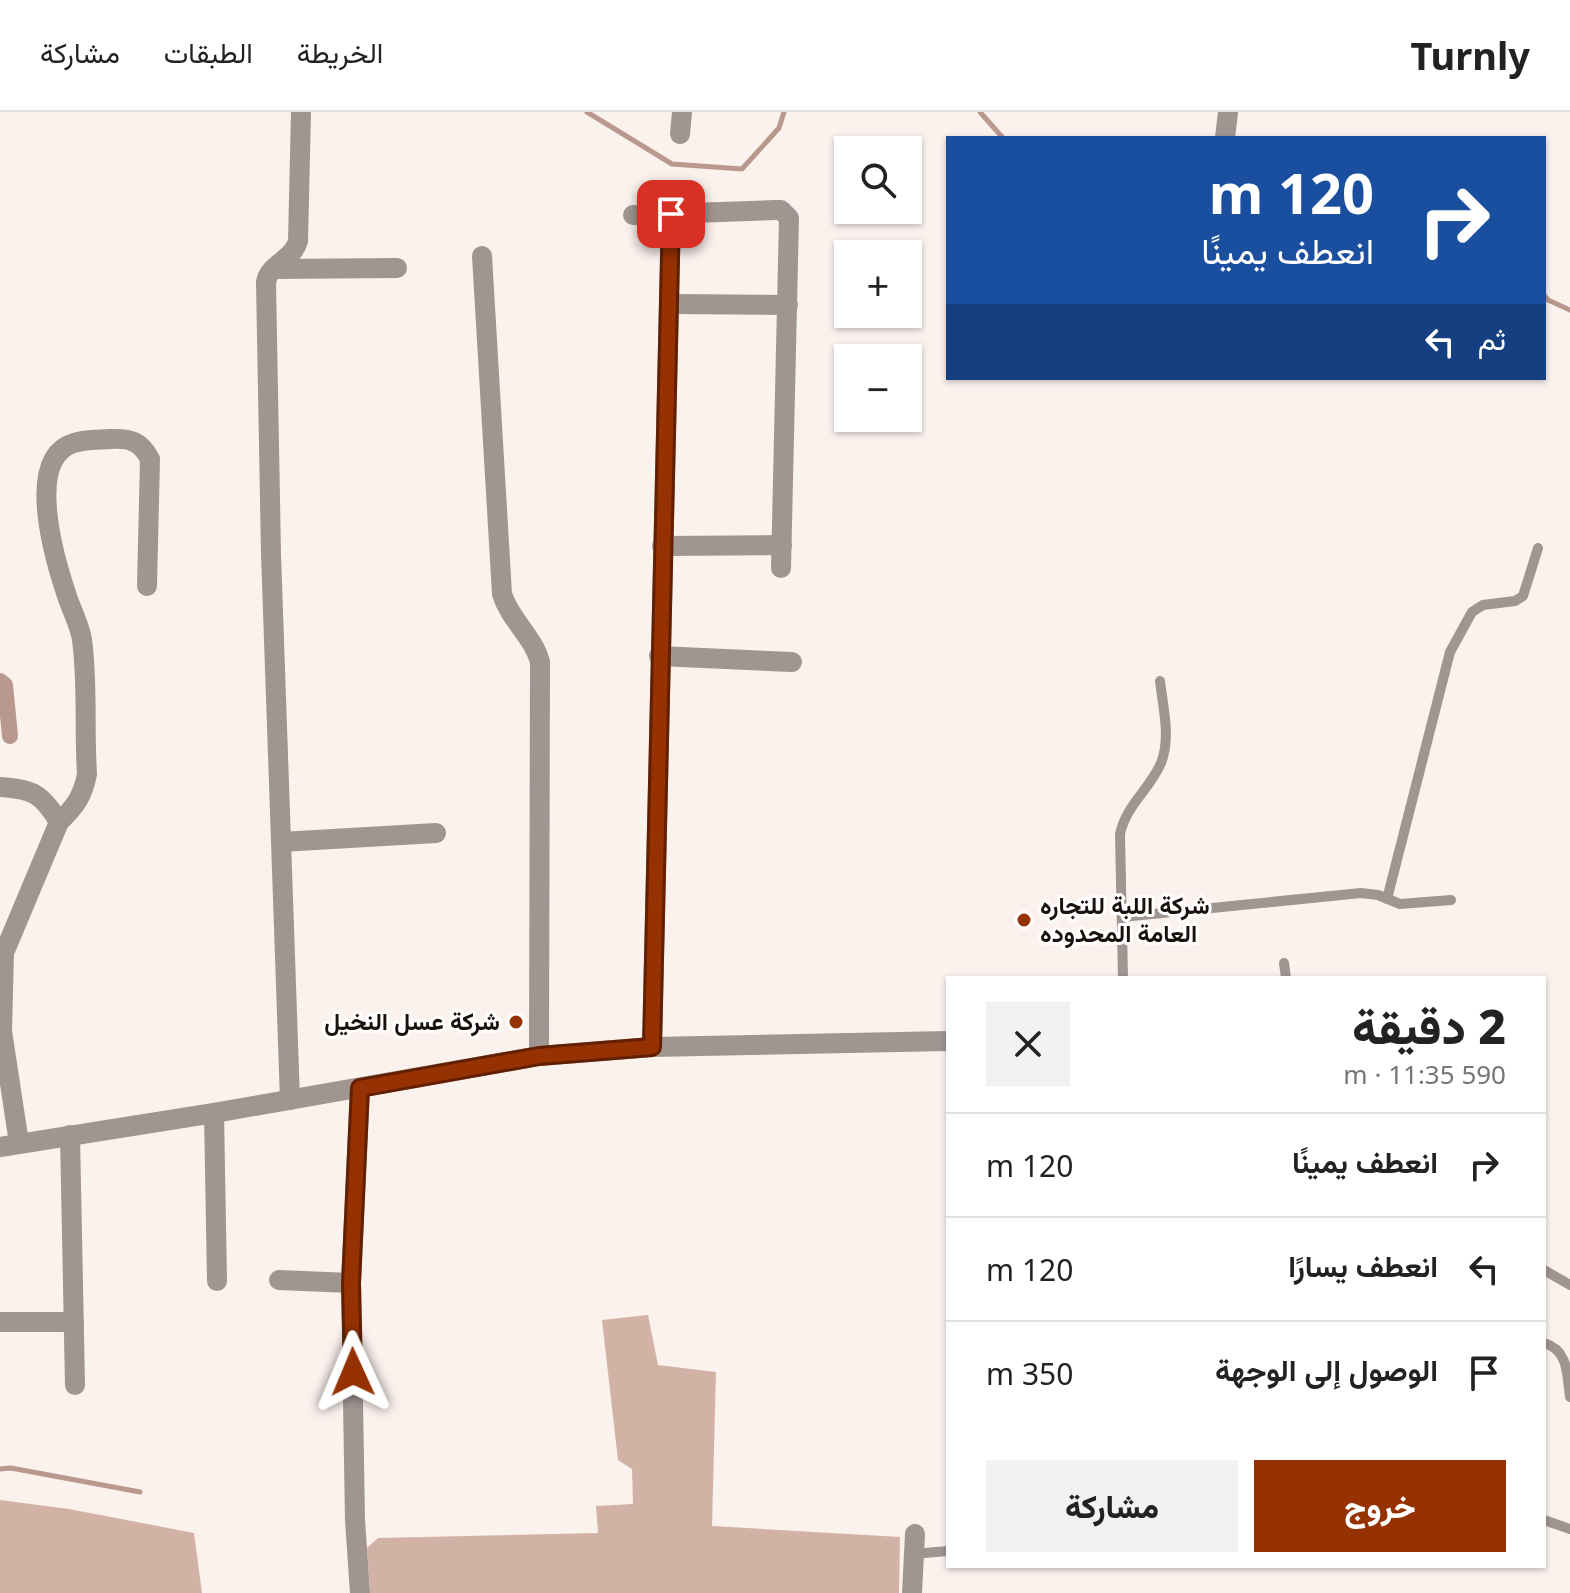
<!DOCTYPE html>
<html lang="ar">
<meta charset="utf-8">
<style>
body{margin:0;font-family:"Noto Sans",Vazirmatn,sans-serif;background:#f2f2f2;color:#222;direction:rtl;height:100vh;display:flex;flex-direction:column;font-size:30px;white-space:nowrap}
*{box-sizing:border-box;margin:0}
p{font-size:26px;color:#767676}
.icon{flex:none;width:44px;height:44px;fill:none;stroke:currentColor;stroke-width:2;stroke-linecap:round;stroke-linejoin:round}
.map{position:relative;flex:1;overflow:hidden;direction:ltr}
.drawer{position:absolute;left:946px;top:864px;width:600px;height:592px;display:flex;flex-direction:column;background:#fff;border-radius:0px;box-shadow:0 2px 6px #0004;direction:rtl}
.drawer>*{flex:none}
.banner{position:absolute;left:946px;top:24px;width:600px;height:244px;border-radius:0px;box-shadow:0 2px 6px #0004;direction:rtl;background:#1a4fa0;color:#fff;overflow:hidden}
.controls{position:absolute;left:834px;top:24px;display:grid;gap:16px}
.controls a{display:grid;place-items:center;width:88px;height:88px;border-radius:0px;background:#fff;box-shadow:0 2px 6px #0004;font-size:40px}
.pin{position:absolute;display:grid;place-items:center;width:68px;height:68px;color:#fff;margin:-34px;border-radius:16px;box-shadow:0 4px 12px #0006}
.me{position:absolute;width:88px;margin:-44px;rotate:359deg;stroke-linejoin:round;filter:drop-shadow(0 0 6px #0008)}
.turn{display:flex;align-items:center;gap:28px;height:168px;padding:0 40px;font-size:36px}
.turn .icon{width:104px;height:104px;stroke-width:2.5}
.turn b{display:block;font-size:56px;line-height:68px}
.then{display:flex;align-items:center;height:76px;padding:0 40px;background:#0003;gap:16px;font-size:30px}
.round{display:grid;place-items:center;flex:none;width:84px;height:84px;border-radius:0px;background:#f2f2f2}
.summary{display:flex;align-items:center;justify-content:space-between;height:136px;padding:0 40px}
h1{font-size:48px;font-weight:800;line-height:60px}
.action{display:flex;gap:16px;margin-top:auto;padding:16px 40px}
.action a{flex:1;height:92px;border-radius:0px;background:#963101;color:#fff;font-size:32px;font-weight:800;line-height:92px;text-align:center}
.action a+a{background:#f2f2f2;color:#222}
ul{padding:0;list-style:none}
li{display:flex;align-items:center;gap:24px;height:104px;padding:0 40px;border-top:2px solid #e0e0e0}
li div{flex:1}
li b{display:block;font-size:30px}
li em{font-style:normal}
header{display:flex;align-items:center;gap:48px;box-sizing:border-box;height:112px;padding:0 40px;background:#fff;border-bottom:2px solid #e0e0e0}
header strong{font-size:38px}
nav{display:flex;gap:44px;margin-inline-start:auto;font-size:28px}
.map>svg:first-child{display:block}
</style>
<header>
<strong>Turnly</strong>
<nav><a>الخريطة</a><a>الطبقات</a><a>مشاركة</a></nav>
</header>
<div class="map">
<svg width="1570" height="1481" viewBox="0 0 1570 1481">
<rect width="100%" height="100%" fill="#fbf1ed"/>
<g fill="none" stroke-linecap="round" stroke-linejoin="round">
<!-- stream -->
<g stroke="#b9988d" stroke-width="5">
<polyline points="587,0 672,52 742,57 779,16 784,0"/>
<polyline points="980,0 1003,26"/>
<polyline points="1544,183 1548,188 1570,198"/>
<polyline points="0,1357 11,1356 140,1380"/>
</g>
<!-- canal -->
<polyline stroke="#b9988d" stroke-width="16" points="0,569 5,573 10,624"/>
</g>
<!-- building -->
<g fill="#d3b2a6">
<polygon points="648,1203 658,1253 716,1260 712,1414 900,1425 899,1481 370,1481 367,1436 378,1426 598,1421 596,1394 633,1392 632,1357 618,1348 602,1208"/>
<polygon points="0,1388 69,1397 194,1421 202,1481 0,1481"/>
</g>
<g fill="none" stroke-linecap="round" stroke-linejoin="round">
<!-- service -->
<g stroke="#a09591" stroke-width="10">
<polyline points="1387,787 1450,540 1472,500 1483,493 1515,489 1523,484 1538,436"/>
<polyline points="1122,805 1361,781 1378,783 1400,792 1451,788"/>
<polyline points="1284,851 1286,866"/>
<path d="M1123,866L1120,722C1126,693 1150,677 1161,651C1171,626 1163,595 1160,569"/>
<polyline points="1544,1158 1570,1173"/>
<path d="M1544,1231C1569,1238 1567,1264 1570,1285"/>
<polyline points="1544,1408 1570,1417"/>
<polyline points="913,1442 948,1439"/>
</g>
<!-- minor -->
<g stroke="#a09591" stroke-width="20">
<polyline points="680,22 682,0"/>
<polyline points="1225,26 1228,0"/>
<polyline points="633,103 775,98 781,98 789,106 781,456"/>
<path d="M482,144L502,482C510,508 533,524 540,550L539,944"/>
<polyline points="273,157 397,156"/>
<polyline points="671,192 788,193"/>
<polyline points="662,434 782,433"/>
<polyline points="659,544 792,550"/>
<path d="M0,675C33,677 42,682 59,710L4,841L2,919L19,1031"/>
<path d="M59,710C75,695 83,684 87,662C84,619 88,571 82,528C80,514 73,501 68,487C56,452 23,346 74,331C86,327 99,328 111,327C131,326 141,330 150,347L147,474"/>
<polyline points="281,730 436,721"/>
<polyline points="652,935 671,102"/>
<polyline points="360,976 351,1171 355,1408 360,1481"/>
<path d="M290,988L271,442L266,170C269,152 293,148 298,129L301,0"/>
<polyline points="214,1001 217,1169"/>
<polyline points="70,1023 75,1273"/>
<polyline points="0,1035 214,1001 539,944 652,935 948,929"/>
<polyline points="279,1168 351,1171"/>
<polyline points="0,1210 74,1210"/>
<polyline points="912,1481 915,1422"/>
</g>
</g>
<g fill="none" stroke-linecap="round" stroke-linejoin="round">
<defs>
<polyline id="route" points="353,1260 351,1171 360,976 539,944 652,935 671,102"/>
</defs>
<!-- route casing -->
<use href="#route" stroke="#622001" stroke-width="20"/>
<!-- route -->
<use href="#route" stroke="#963101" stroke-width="14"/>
</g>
<!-- markers -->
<g fill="#963101" stroke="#fff" stroke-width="3">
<circle cx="1024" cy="808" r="8"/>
<circle cx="516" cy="910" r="8"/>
</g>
<g text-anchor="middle" stroke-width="6" stroke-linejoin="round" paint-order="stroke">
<!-- poi labels -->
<g font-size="24" font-weight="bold" fill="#1a110e" stroke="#fff" text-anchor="start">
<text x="1040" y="802">شركة اللبة للتجاره<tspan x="1040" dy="28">العامة المحدوده</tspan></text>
<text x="500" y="918" text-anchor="end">شركة عسل النخيل</text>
</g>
</g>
</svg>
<div class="controls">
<a><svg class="icon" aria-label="search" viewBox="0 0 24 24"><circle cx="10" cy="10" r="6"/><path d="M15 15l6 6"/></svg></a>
<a>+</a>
<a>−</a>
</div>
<div class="pin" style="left:671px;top:102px;background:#d93025"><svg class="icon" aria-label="arrive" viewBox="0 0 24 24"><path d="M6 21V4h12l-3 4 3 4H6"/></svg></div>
<svg class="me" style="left:353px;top:1260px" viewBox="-20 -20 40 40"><path d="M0-17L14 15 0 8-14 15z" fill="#963101" stroke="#fff" stroke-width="4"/></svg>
<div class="banner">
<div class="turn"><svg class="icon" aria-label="right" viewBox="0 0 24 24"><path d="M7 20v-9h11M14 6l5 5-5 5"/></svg><div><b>120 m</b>انعطف يمينًا</div></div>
<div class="then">ثم<svg class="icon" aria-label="left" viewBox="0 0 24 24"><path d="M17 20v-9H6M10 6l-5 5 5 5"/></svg></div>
</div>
<section class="drawer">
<div class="summary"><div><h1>2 دقيقة</h1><p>590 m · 11:35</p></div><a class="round"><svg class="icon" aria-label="close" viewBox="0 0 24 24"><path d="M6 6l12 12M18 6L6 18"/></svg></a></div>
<ul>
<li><svg class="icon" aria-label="right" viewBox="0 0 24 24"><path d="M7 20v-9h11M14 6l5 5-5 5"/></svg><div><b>انعطف يمينًا</b></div><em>120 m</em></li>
<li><svg class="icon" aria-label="left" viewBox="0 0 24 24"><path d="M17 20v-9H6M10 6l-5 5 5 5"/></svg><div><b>انعطف يسارًا</b></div><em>120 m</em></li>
<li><svg class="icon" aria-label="arrive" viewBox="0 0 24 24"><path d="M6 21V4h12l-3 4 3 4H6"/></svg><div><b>الوصول إلى الوجهة</b></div><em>350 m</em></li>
</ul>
<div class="action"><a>خروج</a><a>مشاركة</a></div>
</section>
</div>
